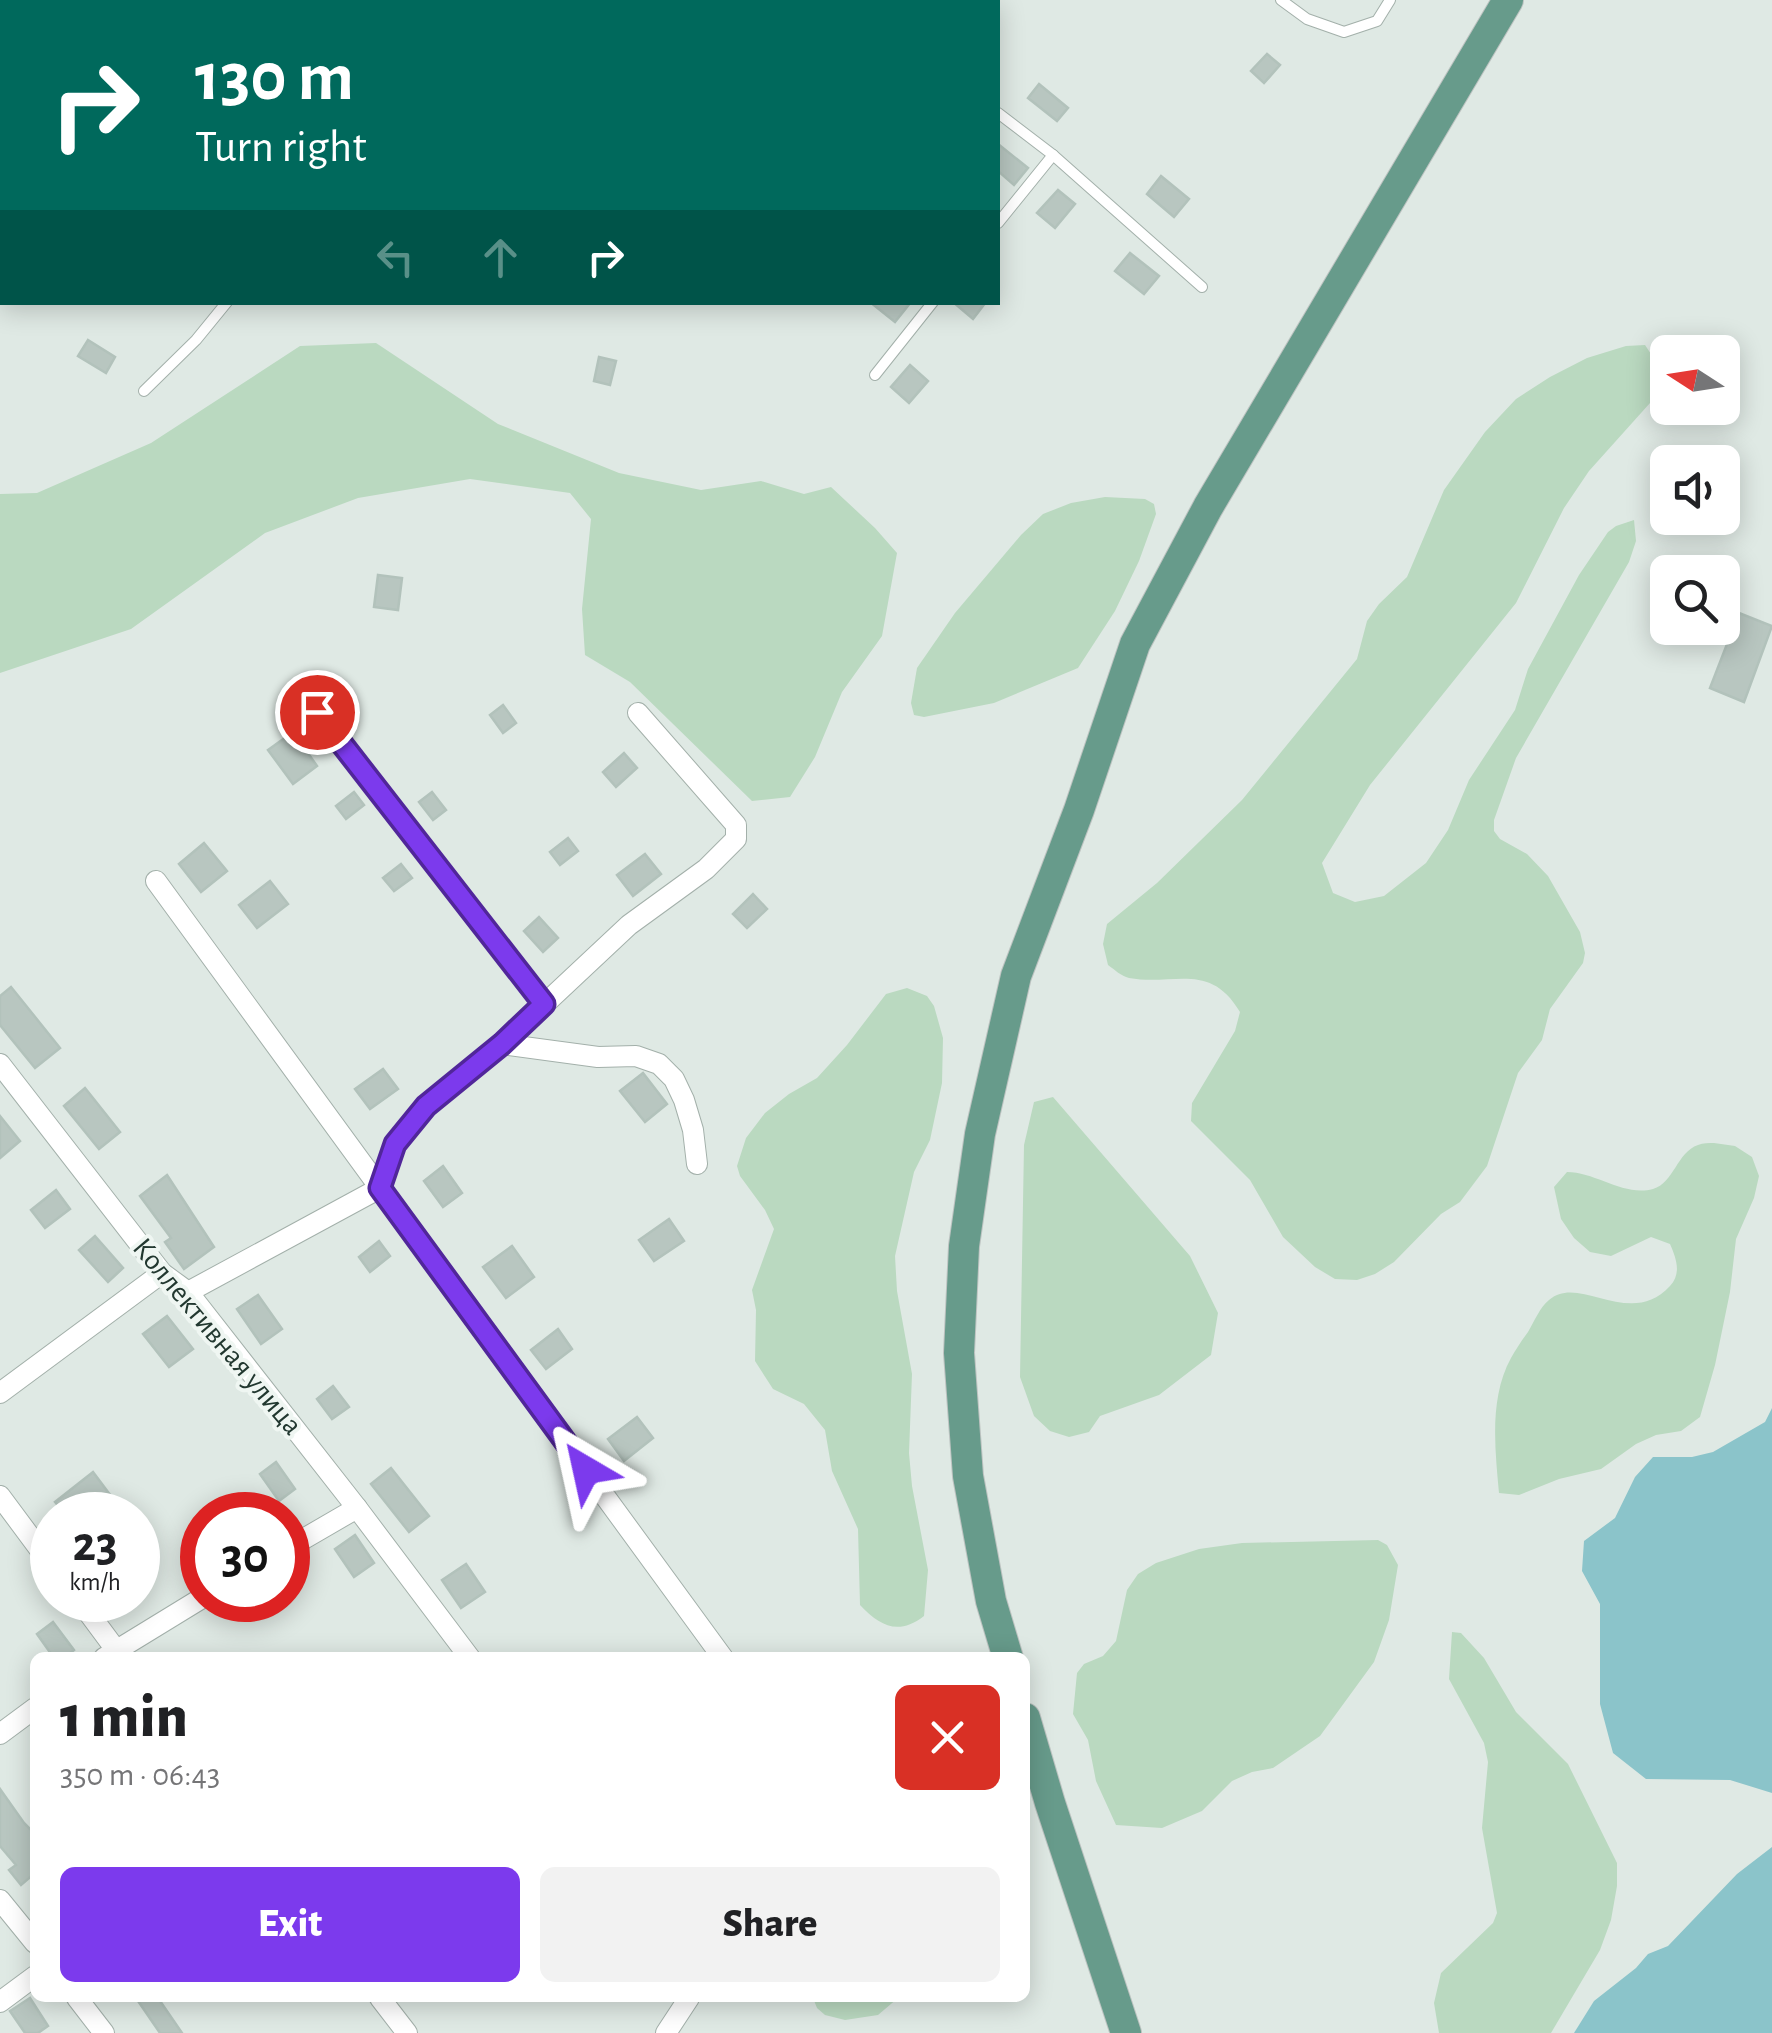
<!DOCTYPE html>
<meta charset="utf-8">
<style>
body{margin:0;font-family:"Alegreya Sans",sans-serif;background:#f2f2f2;color:#202124;height:100vh;display:flex;flex-direction:column;font-size:38px;white-space:nowrap}
*{box-sizing:border-box;margin:0}
p{font-size:32px;color:#757577}
.icon{flex:none;width:55px;height:55px;fill:none;stroke:currentColor;stroke-width:2;stroke-linecap:round;stroke-linejoin:round}
.map{position:relative;flex:1;overflow:hidden}
.sheet{position:absolute;left:30px;top:1652px;width:1000px;height:350px;display:flex;flex-direction:column;background:#fff;border-radius:15px;box-shadow:0 5px 25px #0003}
.sheet>*{flex:none}
.banner{position:absolute;left:0px;top:0px;width:1000px;height:305px;box-shadow:0 5px 25px #0003;background:#00695c;color:#fff;overflow:hidden}
.needle{width:65px;rotate:282deg}
.buttons{position:absolute;left:1650px;top:335px;display:grid;gap:20px}
.buttons a{display:grid;place-items:center;width:90px;height:90px;border-radius:15px;background:#fff;box-shadow:0 5px 25px #0003;font-size:50px}
.speed{position:absolute;left:30px;top:1492px;display:flex;gap:20px;font-size:50px;font-weight:700;text-align:center}
.speed>*{display:grid;place-content:center;width:130px;height:130px;border-radius:50%;background:#fff;box-shadow:0 5px 25px #0003;line-height:1}
.speed small{font-size:25px;font-weight:400}
.speed .limit{border:15px solid #d22;background:#fff;color:#111}
.pin{position:absolute;display:grid;place-items:center;width:85px;height:85px;color:#fff;margin:-42px;border:5px solid #fff;border-radius:50%;box-shadow:0 2px 10px #0007}
.me{position:absolute;width:110px;margin:-55px;rotate:324deg;stroke-linejoin:round;filter:drop-shadow(0 0 8px #0008)}
.turn{display:flex;align-items:center;gap:35px;height:210px;padding:0 30px;font-size:45px}
.turn .icon{width:130px;height:130px;stroke-width:2.5}
.turn b{display:block;font-size:70px;line-height:85px}
.lanes{display:flex;align-items:center;height:95px;padding:0 30px;background:#0003;justify-content:center;gap:50px;direction:ltr}
.lanes .off{opacity:.35}
.round{display:grid;place-items:center;flex:none;width:105px;height:105px;border-radius:15px;background:#f2f2f2}
.summary{display:flex;align-items:center;justify-content:space-between;height:170px;padding:0 30px}
h1{font-size:60px;font-weight:800;line-height:75px}
.action{display:flex;gap:20px;margin-top:auto;padding:20px 30px}
.action a{flex:1;height:115px;border-radius:15px;background:#7c3aed;color:#fff;font-size:40px;font-weight:800;line-height:115px;text-align:center}
.action a+a{background:#f2f2f2;color:#202124}
.map>svg:first-child{display:block}
</style>
<div class="map">
<svg width="1772" height="2033" viewBox="0 0 1772 2033">
<rect width="100%" height="100%" fill="#dfe9e4"/>
<!-- green -->
<g fill="#bad9c0">
<polygon points="376,343 498,424 619,473 701,490 761,481 804,494 831,487 875,528 897,553 882,636 842,692 815,757 790,797 752,801 630,682 585,655 582,609 591,519 570,493 470,479 358,498 265,533 131,629 0,673 0,494 37,493 151,443 300,346"/>
<path d="M1645,345L1657,363L1659,383L1650,403L1589,471L1564,508L1516,603L1370,785L1322,863L1333,893L1355,902L1384,896L1426,863L1448,830L1469,780L1515,710L1528,669L1579,575L1608,532L1616,526L1634,520L1636,541L1629,562L1516,758L1494,820V831L1500,839L1527,854L1548,876L1580,932L1585,953L1583,963L1550,1009L1542,1040L1518,1073L1487,1166L1460,1202L1441,1214L1394,1262L1375,1274L1357,1280L1335,1279L1315,1267L1283,1237L1250,1180L1191,1121L1192,1103L1235,1031L1240,1012C1210,961 1174,986 1129,978C1121,976 1115,970 1108,965L1103,944L1107,924L1157,883L1242,800L1357,659L1367,621L1379,604L1407,577L1444,490L1485,432L1516,399L1550,377L1587,358L1626,346Z"/>
<polygon points="1105,497 1145,499 1154,504 1156,514 1139,561 1115,611 1078,668 994,703 924,717 914,715 911,703 917,668 955,613 1021,535 1043,514 1071,503"/>
<path d="M907,988L927,996L934,1006L943,1038L942,1083L930,1140L914,1172L895,1256L897,1291L912,1374L909,1453L912,1486L928,1570L924,1616C898,1636 880,1626 860,1605L858,1529L832,1471L825,1430L804,1404L773,1389L755,1361L756,1310L752,1290L774,1229L765,1210L740,1176L737,1166L746,1138L765,1113L789,1094L817,1078L847,1045L886,994Z"/>
<polygon points="1053,1097 1190,1256 1218,1313 1211,1355 1159,1395 1100,1416 1089,1432 1069,1437 1050,1431 1034,1416 1020,1377 1024,1145 1034,1102"/>
<path d="M1714,1143L1735,1146L1752,1157L1759,1176L1754,1198L1736,1239L1730,1292L1715,1365L1700,1417L1681,1431L1656,1435L1636,1444L1601,1469L1559,1479L1519,1495L1499,1493C1495,1449 1489,1398 1511,1358C1516,1349 1522,1340 1528,1332C1534,1322 1540,1307 1549,1300C1579,1273 1630,1330 1670,1286C1682,1273 1676,1258 1670,1244L1651,1237L1611,1256L1590,1252L1574,1238L1561,1219L1554,1187L1567,1172C1596,1172 1624,1197 1653,1189C1674,1183 1677,1152 1698,1145C1703,1143 1709,1143 1714,1143Z"/>
<polygon points="1378,1540 1387,1545 1398,1565 1389,1620 1374,1662 1320,1736 1273,1768 1252,1772 1232,1781 1202,1811 1162,1828 1116,1825 1096,1781 1088,1740 1073,1714 1077,1673 1084,1664 1103,1656 1116,1641 1127,1590 1138,1574 1156,1563 1199,1549 1242,1543"/>
<polygon points="1452,1632 1461,1633 1484,1658 1516,1712 1568,1764 1617,1863 1617,1886 1611,1920 1600,1950 1551,2033 1439,2033 1434,2003 1441,1973 1493,1923 1497,1913 1482,1828 1488,1762 1484,1743 1449,1679"/>
<polygon points="813,1998 898,1998 878,2015 845,2020 825,2015 817,2008"/>
</g>
<!-- water -->
<g fill="#8bc4ca">
<polygon points="1772,1408 1772,1793 1730,1780 1646,1779 1613,1753 1600,1704 1600,1604 1582,1571 1584,1541 1615,1518 1635,1477 1653,1457 1692,1457 1713,1452 1765,1422"/>
<polygon points="1772,1847 1772,2033 1574,2033 1594,2001 1636,1968 1648,1954 1668,1946 1737,1874"/>
</g>
<!-- building -->
<g fill="#b8c6c0" stroke="#b2c2bb" stroke-width="2.5">
<polygon points="1267,54 1280,65 1264,83 1251,71"/>
<polygon points="1039,84 1068,108 1057,121 1028,98"/>
<polygon points="998,144 1028,168 1014,185 998,171"/>
<polygon points="1161,176 1189,199 1174,217 1147,194"/>
<polygon points="1058,190 1075,204 1055,228 1037,213"/>
<polygon points="1130,253 1159,276 1144,294 1115,271"/>
<polygon points="870,302 911,302 895,322"/>
<polygon points="953,302 986,302 973,319"/>
<polygon points="88,340 115,357 106,373 78,356"/>
<polygon points="599,357 616,361 610,385 594,381"/>
<polygon points="910,365 928,381 909,403 891,387"/>
<polygon points="378,575 402,578 398,610 374,607"/>
<polygon points="1739,613 1772,626 1744,702 1710,688"/>
<polygon points="503,705 516,723 503,733 490,715"/>
<polygon points="293,732 317,766 293,784 268,750"/>
<polygon points="624,753 637,768 616,787 603,772"/>
<polygon points="354,792 364,805 346,819 336,806"/>
<polygon points="432,792 446,810 433,820 419,802"/>
<polygon points="568,838 578,851 560,865 550,852"/>
<polygon points="204,843 227,871 201,892 179,864"/>
<polygon points="645,854 661,874 633,896 617,875"/>
<polygon points="401,864 412,878 394,891 383,878"/>
<polygon points="270,881 288,904 257,928 239,905"/>
<polygon points="753,894 767,909 747,928 733,914"/>
<polygon points="539,917 558,938 543,952 524,931"/>
<polygon points="11,987 60,1048 35,1068 0,1025 0,996"/>
<polygon points="383,1069 398,1089 370,1109 355,1089"/>
<polygon points="643,1073 667,1104 645,1122 620,1091"/>
<polygon points="85,1088 120,1132 99,1149 64,1106"/>
<polygon points="0,1116 20,1141 0,1158"/>
<polygon points="443,1166 462,1193 443,1207 424,1181"/>
<polygon points="167,1175 214,1247 184,1269 165,1242 171,1238 140,1196"/>
<polygon points="56,1190 70,1209 45,1228 31,1210"/>
<polygon points="669,1219 684,1241 654,1261 639,1240"/>
<polygon points="95,1236 123,1268 108,1282 79,1250"/>
<polygon points="379,1241 390,1256 370,1272 359,1257"/>
<polygon points="512,1246 534,1277 506,1298 483,1267"/>
<polygon points="258,1295 282,1329 261,1344 237,1309"/>
<polygon points="167,1316 193,1349 169,1367 143,1334"/>
<polygon points="558,1329 572,1349 546,1369 531,1350"/>
<polygon points="333,1386 349,1407 332,1419 317,1399"/>
<polygon points="637,1417 653,1438 624,1461 608,1439"/>
<polygon points="276,1462 295,1489 279,1501 260,1474"/>
<polygon points="391,1468 429,1516 409,1532 371,1484"/>
<polygon points="93,1472 114,1500 95,1515 66,1515 55,1502"/>
<polygon points="355,1535 374,1563 354,1577 335,1549"/>
<polygon points="466,1564 485,1592 461,1608 442,1580"/>
<polygon points="53,1622 74,1650 64,1658 54,1658 37,1634"/>
<polygon points="0,1789 24,1823 35,1834 35,1873 21,1885 9,1870 16,1865 0,1846"/>
<polygon points="30,1998 48,2026 38,2033 25,2033 10,2011"/>
<polygon points="136,1998 158,1998 182,2033 160,2033"/>
</g>
<g fill="none" stroke-linecap="round" stroke-linejoin="round">
<defs>
<g id="service">
<polyline points="849,0 853,2"/>
<polyline points="1281,0 1307,19 1344,32 1377,21 1390,0"/>
<polyline points="823,2 825,0"/>
<polyline points="998,113 1053,155 1202,287"/>
<polyline points="0,166 2,161"/>
<polyline points="998,223 1053,155"/>
<polyline points="875,375 933,302"/>
<polyline points="144,391 196,340 227,302"/>
</g>
<g id="minor">
<polyline points="568,2 575,0"/>
<polyline points="0,26 2,27"/>
<polyline points="317,712 544,1004"/>
<polyline points="156,881 723,1658"/>
<polyline points="502,1044 598,1057 636,1056 659,1064 674,1079 684,1100 693,1130 697,1164"/>
<polyline points="0,1064 162,1273 188,1292 357,1508 470,1658"/>
<polyline points="188,1292 380,1188 395,1143 426,1106 502,1044 629,925 706,869 736,839 736,825 638,713"/>
<polyline points="0,1393 162,1273"/>
<polyline points="0,1496 52,1566"/>
<polyline points="288,1548 357,1508"/>
<polyline points="79,1600 122,1658"/>
<polyline points="104,1658 202,1598"/>
<polyline points="0,1734 35,1708"/>
<polyline points="0,1900 35,1943"/>
<polyline points="77,1998 104,2033"/>
<polyline points="380,1998 407,2033"/>
<polyline points="0,2002 35,1976"/>
<polyline points="666,2033 689,1998"/>
</g>
<g id="primary">
<polyline points="1008,1658 991,1601 968,1476 959,1353 964,1246 980,1134 1016,976 1079,810 1135,644 1208,507 1508,0"/>
<polyline points="1025,1718 1050,1803 1126,2033"/>
</g>
</defs>
<!-- service casing -->
<use href="#service" stroke="#a3b0aa" stroke-width="12"/>
<!-- minor casing -->
<use href="#minor" stroke="#a3b0aa" stroke-width="22"/>
<!-- primary casing -->
<use href="#primary" stroke="#bdc3c1" stroke-width="32"/>
<!-- service -->
<use href="#service" stroke="#fff" stroke-width="10"/>
<!-- minor -->
<use href="#minor" stroke="#fff" stroke-width="20"/>
<!-- primary -->
<use href="#primary" stroke="#679b8b" stroke-width="30"/>
</g>
<g fill="none" stroke-linecap="round" stroke-linejoin="round">
<defs>
<polyline id="route" points="317,712 544,1004 502,1044 426,1106 395,1144 380,1188 586,1470"/>
</defs>
<!-- route casing -->
<use href="#route" stroke="#51269a" stroke-width="25"/>
<!-- route -->
<use href="#route" stroke="#7c3aed" stroke-width="18"/>
</g>
<g text-anchor="middle" stroke-width="8" stroke-linejoin="round" paint-order="stroke">
<!-- street labels -->
<g font-size="30" fill="#223830" stroke="#eff6f2">
<text transform="translate(218 1336) rotate(50)" y="10">Коллективная улица</text>
</g>
</g>
</svg>
<div class="buttons">
<a><svg class="needle" viewBox="-14 -14 28 28"><path d="M0-13l5 13h-10z" fill="#e53935"/><path d="M0 13l5-13h-10z" fill="#757577"/></svg></a>
<a><svg class="icon" aria-label="sound" viewBox="0 0 24 24"><path d="M4 9h4l5-4v14l-5-4H4zM17 9q2 3 0 6"/></svg></a>
<a><svg class="icon" aria-label="search" viewBox="0 0 24 24"><circle cx="10" cy="10" r="6"/><path d="M15 15l6 6"/></svg></a>
</div>
<div class="speed"><div>23<small>km/h</small></div><div class="limit">30</div></div>
<div class="pin" style="left:317px;top:712px;background:#d93025"><svg class="icon" aria-label="arrive" viewBox="0 0 24 24"><path d="M6 21V4h12l-3 4 3 4H6"/></svg></div>
<svg class="me" style="left:586px;top:1470px" viewBox="-20 -20 40 40"><path d="M0-17L14 15 0 8-14 15z" fill="#7c3aed" stroke="#fff" stroke-width="4"/></svg>
<div class="banner">
<div class="turn"><svg class="icon" aria-label="right" viewBox="0 0 24 24"><path d="M7 20v-9h11M14 6l5 5-5 5"/></svg><div><b>130 m</b>Turn right</div></div>
<div class="lanes"><svg class="icon off" aria-label="left" viewBox="0 0 24 24"><path d="M17 20v-9H6M10 6l-5 5 5 5"/></svg><svg class="icon off" aria-label="ahead" viewBox="0 0 24 24"><path d="M12 20V5M6 11l6-6 6 6"/></svg><svg class="icon" aria-label="right" viewBox="0 0 24 24"><path d="M7 20v-9h11M14 6l5 5-5 5"/></svg></div>
</div>
<section class="sheet">
<div class="summary"><div><h1>1 min</h1><p>350 m · 06:43</p></div><a class="round" style="background:#d93025;color:#fff"><svg class="icon" aria-label="close" viewBox="0 0 24 24"><path d="M6 6l12 12M18 6L6 18"/></svg></a></div>
<div class="action"><a>Exit</a><a>Share</a></div>
</section>
</div>
